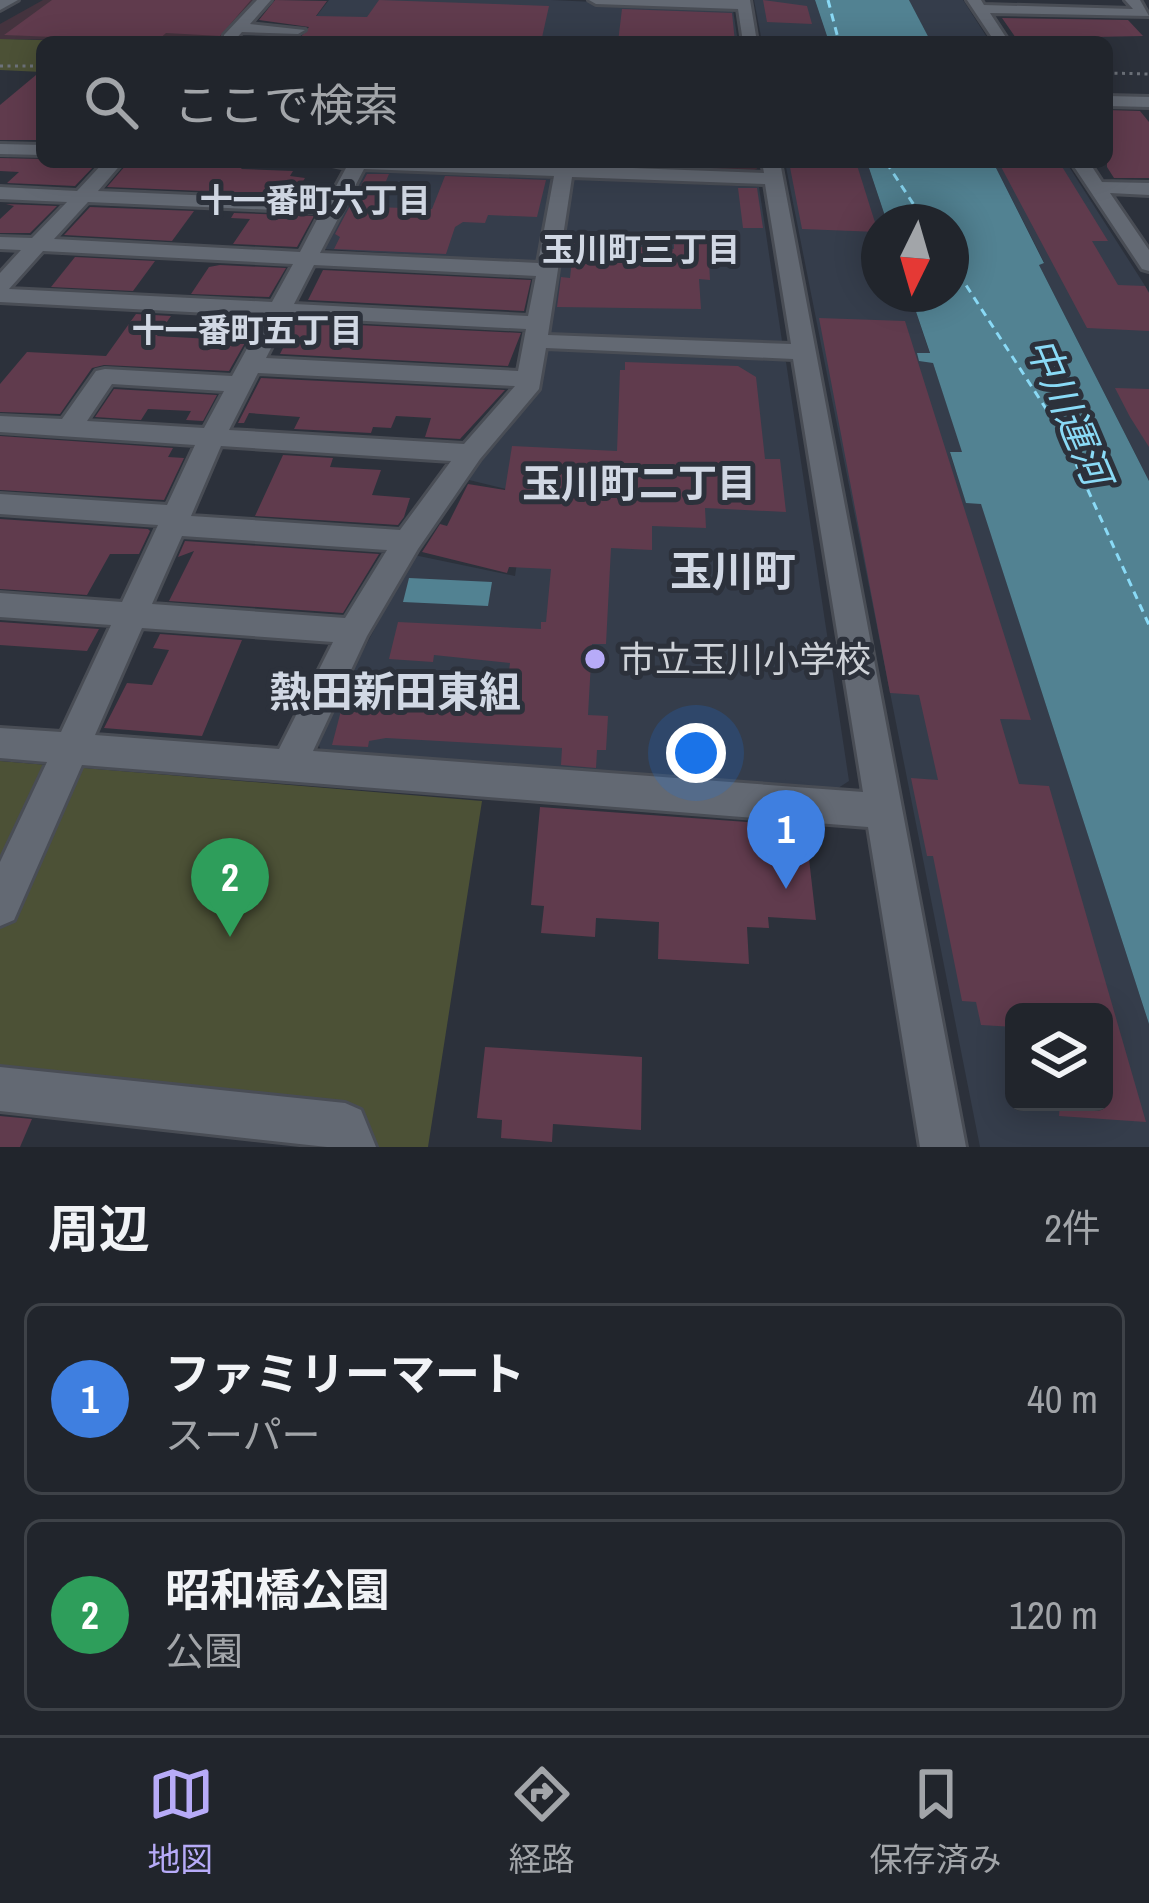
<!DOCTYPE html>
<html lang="ja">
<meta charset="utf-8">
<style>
body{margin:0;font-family:"Archivo Narrow","Noto Sans JP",sans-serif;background:#292d34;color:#f1f3f6}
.controls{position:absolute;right:36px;bottom:36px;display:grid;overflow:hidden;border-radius:18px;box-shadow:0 6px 30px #0003}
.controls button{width:108px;height:108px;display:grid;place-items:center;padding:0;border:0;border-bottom:3px solid #3e4248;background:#21252c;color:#f1f3f6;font:60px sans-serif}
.compass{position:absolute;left:861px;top:204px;width:108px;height:108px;border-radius:50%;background:#21252c;box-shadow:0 6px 30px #0003;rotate:185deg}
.you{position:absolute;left:696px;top:753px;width:42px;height:42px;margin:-30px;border:9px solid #fff;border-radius:50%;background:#1a73e8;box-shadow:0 0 0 18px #1a73e833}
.badge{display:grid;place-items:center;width:78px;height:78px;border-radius:50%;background:#b7abf8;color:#fff;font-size:39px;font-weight:700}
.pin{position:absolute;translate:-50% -99px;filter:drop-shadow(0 3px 6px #0008)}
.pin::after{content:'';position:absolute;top:63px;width:42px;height:36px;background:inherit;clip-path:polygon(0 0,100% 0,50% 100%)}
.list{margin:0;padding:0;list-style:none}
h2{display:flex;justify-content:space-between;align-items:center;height:156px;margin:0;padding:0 48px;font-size:51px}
h2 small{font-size:39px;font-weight:400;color:#a2a5a9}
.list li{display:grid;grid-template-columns:78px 1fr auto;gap:36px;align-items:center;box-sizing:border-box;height:192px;margin:0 24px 24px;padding:0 24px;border:3px solid #3e4248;border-radius:18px}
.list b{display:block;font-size:45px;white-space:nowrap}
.list p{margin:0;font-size:39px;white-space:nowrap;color:#a2a5a9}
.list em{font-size:39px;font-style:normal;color:#a2a5a9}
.icon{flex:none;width:66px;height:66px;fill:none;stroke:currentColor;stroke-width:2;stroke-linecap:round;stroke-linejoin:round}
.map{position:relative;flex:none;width:1149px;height:1147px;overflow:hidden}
.search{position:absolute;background:#21252c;box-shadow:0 6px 30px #0003;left:36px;right:36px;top:36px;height:132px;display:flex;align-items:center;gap:30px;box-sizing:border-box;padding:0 42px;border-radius:18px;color:#a2a5a9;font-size:45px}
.sheet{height:588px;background:#21252c}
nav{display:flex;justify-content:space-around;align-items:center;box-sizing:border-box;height:168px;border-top:3px solid #3e4248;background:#21252c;font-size:33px;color:#a2a5a9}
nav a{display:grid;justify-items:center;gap:6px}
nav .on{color:#b7abf8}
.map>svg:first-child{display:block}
</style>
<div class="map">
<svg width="1149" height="1147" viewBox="0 0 1149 1147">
<rect width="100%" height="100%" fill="#2c313b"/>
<!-- commercial -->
<g fill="#44333e">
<polygon points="43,0 256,0 217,42 0,39 0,24"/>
<polygon points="755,162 757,169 749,172 567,163"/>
</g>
<!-- built -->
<g fill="#353d4b" fill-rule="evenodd">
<polygon points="329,0 551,0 728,8 733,10 738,42 310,39 321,24 311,23"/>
<polygon points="754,0 815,0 829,42 762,42"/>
<polygon points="909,0 963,0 990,42 931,42"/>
<path d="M785,162H867L887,222H879V294H910L963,453H950L966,502L981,503L1149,1024V1147H980ZM1014,1012H1104V1102H1014Z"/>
<polygon points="993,162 1066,162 1149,292 1149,481 1038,263 1044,262"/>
<polygon points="372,169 557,179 542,258 530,262 325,249 365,171"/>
<polygon points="568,178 759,187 782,341 777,345 546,335"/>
<polygon points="543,349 778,358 786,362 849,781 832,792 321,750 316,739 414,555 515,576 527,494 465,479 537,392"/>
</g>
<!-- green -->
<g fill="#4c5136">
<polygon points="0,39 114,42 42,42 42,72 0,70"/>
<polygon points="0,761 482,801 428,1147 373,1147 0,1073"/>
</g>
<!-- water -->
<g fill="#528292">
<polygon points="815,0 909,0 931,42 829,42"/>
<polygon points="867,162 993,162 1044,263 1039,265 1149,481 1149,1024 981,504 966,503 950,452 962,452 933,363 919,361 917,353 930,353 910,294 951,294 951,222 887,222"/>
<polygon points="409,578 492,582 488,606 403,602"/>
</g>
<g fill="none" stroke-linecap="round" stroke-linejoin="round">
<!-- ferry -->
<g stroke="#8adaf6" stroke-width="3" stroke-dasharray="8 6" stroke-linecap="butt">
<polyline points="828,0 839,42"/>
<polyline points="886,162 925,222"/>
<polyline points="951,262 1063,435 1149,625"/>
</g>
</g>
<!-- building -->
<g fill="#603b4d">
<polygon points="52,0 251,0 220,36 166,33 157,41 4,35"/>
<polygon points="275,0 327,1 316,16 367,17 379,0 549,6 541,42 400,42 300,38 309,27 259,20"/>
<polygon points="763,0 807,6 812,24 767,22"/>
<polygon points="622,9 732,13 735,42 618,42"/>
<polygon points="1002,18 1128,20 1143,36 1090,37 1094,42 1018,41"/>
<polygon points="42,70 42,140 0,140 0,105"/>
<polygon points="1107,110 1140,111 1149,122 1149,178 1114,178 1107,167"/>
<polygon points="0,158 42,159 95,165 75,186 7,183 19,172 0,171"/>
<polygon points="789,162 856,162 878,232 802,229"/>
<polygon points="999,163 1061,165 1108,241 1092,241 1118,285 1145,286 1149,293 1149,331 1087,328"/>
<polygon points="126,165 244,165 241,169 293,171 290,176 305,178 295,195 107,187"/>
<polygon points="367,174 389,174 375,207 432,209 445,176 546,180 537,217 488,215 485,223 463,222 455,227 446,254 334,249 340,237 335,234"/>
<polygon points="738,188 757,188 763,228 743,228"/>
<polygon points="6,204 57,206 30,233 0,233 0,219 14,206"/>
<polygon points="90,207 194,211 172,241 64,235"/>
<polygon points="234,213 314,216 297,247 233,244 250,219 231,218"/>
<polygon points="574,243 674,249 674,243 708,244 710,280 699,279 701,309 557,307 561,277 570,278"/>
<polygon points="75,257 155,261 133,291 51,287"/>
<polygon points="220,265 286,268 269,297 191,294 209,267"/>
<polygon points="323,270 510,279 531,280 524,311 308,300"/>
<polygon points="136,314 171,316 157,336 246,341 229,371 104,365 92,368 60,414 0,412 0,384 27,352 106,356"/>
<polygon points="819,318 905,321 1031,720 1000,719 1019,784 1049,786 1146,1122 1059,1116 1060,1102 1104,1102 1104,1010 1031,1006 1033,1012 1014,1012 1014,1027 981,1025 976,1002 962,1001 933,856 927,856 911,778 938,780 919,695 890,693"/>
<polygon points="296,322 521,333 508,366 280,354"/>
<polygon points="625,362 738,366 756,377 765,459 780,459 786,512 705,508 706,528 652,526 652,550 611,548 606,644 592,644 588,715 608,716 606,750 597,750 596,768 561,765 562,748 386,738 369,741 368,747 332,745 343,703 504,711 510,663 434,655 433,662 389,659 398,622 541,629 541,622 546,622 551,569 509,567 507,573 422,552 440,524 447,526 468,484 505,490 512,446 617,451 620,370 625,370"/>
<polygon points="261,378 505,390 460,439 425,437 431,418 396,416 391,428 373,427 371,433 294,429 300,417 249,413 244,423 238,423"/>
<polygon points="1115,388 1149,389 1149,447 1130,417"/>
<polygon points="114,389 217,395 203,421 186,420 191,411 148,409 141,420 95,417"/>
<polygon points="0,436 173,448 168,457 184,458 164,500 0,490"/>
<polygon points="283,455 333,458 330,467 381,470 372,495 410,498 404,517 398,525 255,516"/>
<polygon points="0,519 148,529 150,531 139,554 110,554 87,595 0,589"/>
<polygon points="185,541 379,554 343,613 169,601 194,551 178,557"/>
<polygon points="0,622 99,629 87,651 0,645"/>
<polygon points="160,634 242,640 202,736 104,728 127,683 152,685 169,650 153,648"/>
<polygon points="540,807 761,823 763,847 808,850 816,920 768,917 769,928 747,927 749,964 658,959 659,922 596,918 595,937 541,933 544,906 531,905"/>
<polygon points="485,1047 642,1057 641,1130 553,1124 552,1142 501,1138 502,1120 477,1118"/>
<polygon points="0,1116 32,1119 20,1147 0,1147"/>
</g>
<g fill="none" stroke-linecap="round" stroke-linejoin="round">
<defs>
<g id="minor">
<polygon points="0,0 18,0 0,10"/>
<polygon points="257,0 271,0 250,24 305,30 298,34 242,32 234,41 224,41 224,35"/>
<polygon points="589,0 750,0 757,42 743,42 738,9 596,4"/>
<polygon points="967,0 981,0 984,5 1133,9 1125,0 1140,0 1149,16 990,13 1009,42 995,42"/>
<polygon points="1107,96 1149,97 1149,107 1107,106"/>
<polygon points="0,144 42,145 42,155 0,154"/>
<path d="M104,162H123L98,191L328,201L346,168L319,162H473L764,173L762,162H780L966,1147H920L868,827L82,765L14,920L0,926V862L47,762L0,758V728L61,732L111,625L0,617V593L122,602L158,525L0,514V494L167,505L195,445L0,432V416L62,419L96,371L105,369L232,376L265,316L0,302V273L21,250L0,249V237L32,238L67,202L0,199V187L77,191ZM364,169L554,176L538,263L320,253ZM572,177L765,184L791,344L548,335ZM88,202L321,212L300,252L54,239ZM43,251L293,264L272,302L9,289ZM314,265L536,276L528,316L294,304ZM287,317L526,329L518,371L266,358ZM546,348L793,359L863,792L313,751L367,636L418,549L480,459L539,389ZM258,373L515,386L464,444L229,430ZM112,384L224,391L204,428L87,421ZM221,446L451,461L400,530L191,516ZM182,536L387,550L345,618L152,604ZM142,628L333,642L279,749L95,735Z"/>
<polygon points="1071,162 1089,162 1102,182 1149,183 1149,195 1110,193 1149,250 1149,271 1142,269"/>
<polygon points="0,1067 345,1103 361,1110 376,1147 327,1147 0,1111"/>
</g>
</defs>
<!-- minor casing -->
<use href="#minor" stroke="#494d55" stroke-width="6"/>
<!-- path -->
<g stroke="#6d727a" stroke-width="3" stroke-dasharray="3 4.5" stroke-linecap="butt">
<polyline points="0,66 42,66"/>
<polyline points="1107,73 1149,74"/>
</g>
<!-- minor -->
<use href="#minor" fill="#636973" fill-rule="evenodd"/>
</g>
<!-- markers -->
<circle fill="#b7abf8" stroke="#2c313b" stroke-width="4.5" cx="595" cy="659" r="12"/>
<g text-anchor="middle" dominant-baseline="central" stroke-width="10" stroke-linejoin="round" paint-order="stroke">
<!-- far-neighbourhood labels -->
<g font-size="33" font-weight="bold" fill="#d1d8e4" stroke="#2c313b">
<text x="315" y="200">十一番町六丁目</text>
<text x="641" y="249">玉川町三丁目</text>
<text x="247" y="330">十一番町五丁目</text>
</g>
<!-- poi labels -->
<g font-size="36" fill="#ced2d8" stroke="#2c313b" text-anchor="start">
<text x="619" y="659">市立玉川小学校</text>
</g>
<!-- water labels -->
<g font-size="39" font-style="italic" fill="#8adaf6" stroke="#2c313b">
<text transform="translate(1069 411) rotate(67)">中川運河</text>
</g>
<!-- neighbourhood labels -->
<g font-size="39" font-weight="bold" fill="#d1d8e4" stroke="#2c313b">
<text x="639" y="483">玉川町二丁目</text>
</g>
<!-- quarter labels -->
<g font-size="42" font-weight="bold" fill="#d1d8e4" stroke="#2c313b">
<text x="733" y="571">玉川町</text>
<text x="395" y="692">熱田新田東組</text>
</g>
</g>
</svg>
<div class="controls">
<button><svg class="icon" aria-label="layers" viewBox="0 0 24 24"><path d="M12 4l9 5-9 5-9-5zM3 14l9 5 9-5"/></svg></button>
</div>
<svg class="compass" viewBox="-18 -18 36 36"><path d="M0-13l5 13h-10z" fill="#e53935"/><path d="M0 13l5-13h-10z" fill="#a2a5a9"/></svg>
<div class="you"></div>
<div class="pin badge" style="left:786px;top:889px;background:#3f7fe0">1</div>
<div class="pin badge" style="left:230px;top:937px;background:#2e9e5b">2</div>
<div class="search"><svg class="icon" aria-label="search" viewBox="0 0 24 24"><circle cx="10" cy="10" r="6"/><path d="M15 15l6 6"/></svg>ここで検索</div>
</div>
<section class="sheet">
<h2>周辺<small>2件</small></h2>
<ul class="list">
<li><span class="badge" style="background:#3f7fe0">1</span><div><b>ファミリーマート</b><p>スーパー</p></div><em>40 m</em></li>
<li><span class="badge" style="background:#2e9e5b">2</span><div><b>昭和橋公園</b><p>公園</p></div><em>120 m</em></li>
</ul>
</section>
<nav>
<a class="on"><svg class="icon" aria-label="map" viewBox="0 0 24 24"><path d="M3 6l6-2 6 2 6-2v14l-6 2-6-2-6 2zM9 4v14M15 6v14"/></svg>地図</a>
<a><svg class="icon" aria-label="directions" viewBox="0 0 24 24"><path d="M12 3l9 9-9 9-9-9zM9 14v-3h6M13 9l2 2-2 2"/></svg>経路</a>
<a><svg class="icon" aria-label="saved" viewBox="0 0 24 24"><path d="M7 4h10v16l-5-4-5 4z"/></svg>保存済み</a>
</nav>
